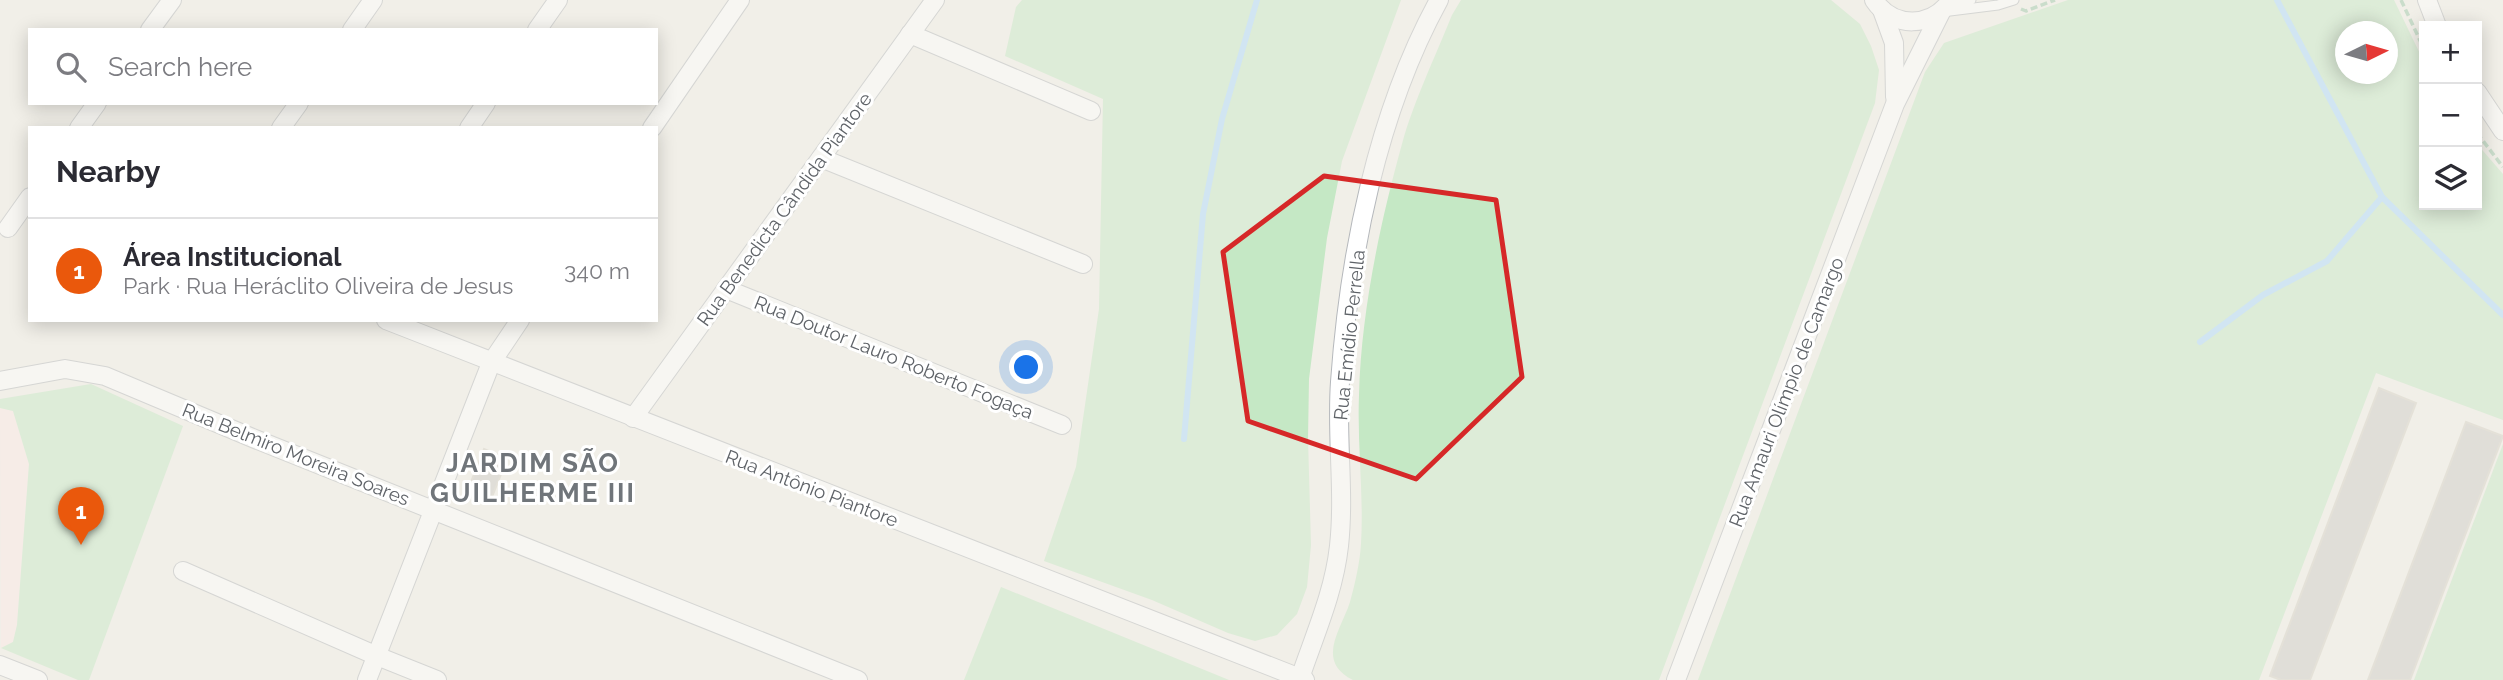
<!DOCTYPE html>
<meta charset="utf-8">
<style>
body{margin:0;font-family:Raleway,sans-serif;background:#f2f2f3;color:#2b2b33}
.controls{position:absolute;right:21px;top:21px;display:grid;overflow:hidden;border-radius:0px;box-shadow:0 4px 18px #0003}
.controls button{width:63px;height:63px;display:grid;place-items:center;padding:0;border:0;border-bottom:2px solid #e1e1e2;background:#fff;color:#2b2b33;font:35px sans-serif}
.compass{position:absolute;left:2335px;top:21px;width:63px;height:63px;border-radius:50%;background:#fff;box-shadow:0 4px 18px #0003;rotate:85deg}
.you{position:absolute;left:1027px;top:368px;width:24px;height:24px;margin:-18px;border:5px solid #fff;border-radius:50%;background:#1a73e8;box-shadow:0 0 0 10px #1a73e833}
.badge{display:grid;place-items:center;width:46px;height:46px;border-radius:50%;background:#ea580c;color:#fff;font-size:23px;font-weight:700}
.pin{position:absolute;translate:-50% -58px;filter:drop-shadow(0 2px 4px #0008)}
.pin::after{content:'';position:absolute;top:37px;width:24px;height:21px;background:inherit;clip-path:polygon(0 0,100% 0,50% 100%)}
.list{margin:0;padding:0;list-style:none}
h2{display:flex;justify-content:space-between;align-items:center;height:91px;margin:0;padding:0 28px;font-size:30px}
h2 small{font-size:23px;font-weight:400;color:#7c7c81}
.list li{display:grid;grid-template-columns:46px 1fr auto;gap:21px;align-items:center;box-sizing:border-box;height:105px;padding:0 28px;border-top:2px solid #e1e1e2}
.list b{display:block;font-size:26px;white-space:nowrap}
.list p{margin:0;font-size:23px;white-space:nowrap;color:#7c7c81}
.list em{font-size:23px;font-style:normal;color:#7c7c81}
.icon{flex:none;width:38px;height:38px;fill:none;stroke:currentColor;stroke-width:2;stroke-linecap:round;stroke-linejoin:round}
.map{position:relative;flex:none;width:2503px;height:680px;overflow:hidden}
.search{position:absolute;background:#fff;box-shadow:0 4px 18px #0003;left:28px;top:28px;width:630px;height:77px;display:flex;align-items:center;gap:18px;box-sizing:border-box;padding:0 24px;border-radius:0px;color:#7c7c81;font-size:26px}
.panel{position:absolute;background:#fff;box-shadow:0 4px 18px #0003;left:28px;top:126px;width:630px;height:196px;border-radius:0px}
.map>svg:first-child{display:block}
</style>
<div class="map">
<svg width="2503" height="680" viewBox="0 0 2503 680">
<rect width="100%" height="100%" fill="#f1efe8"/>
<!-- medical -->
<polygon fill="#fce8e6" points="0,408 13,411 29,464 17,625 13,642 1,648"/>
<!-- green -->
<g fill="#c5e8c5" fill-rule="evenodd">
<polygon points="1022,0 1401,0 1342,161 1327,238 1309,379 1308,439 1311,545 1307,587 1297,614 1277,635 1255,641 1228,633 1152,600 1044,561 1076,467 1099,309 1103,99 1005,56 1016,7"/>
<path d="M1461,0H1831L1860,24L1871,46L1879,70L1875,103L1659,680H1353C1315,661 1341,630 1350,602C1355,584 1360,562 1361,544C1364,495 1357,445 1359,395C1361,313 1380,223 1402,144C1413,103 1436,55 1452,15Z"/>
<path d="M2068,0H2394L2424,62V205H2477V144L2503,174V420L2376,373L2259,680H1698L1925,72L1944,43ZM2346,32H2388V74H2346Z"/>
<polygon points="91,384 183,426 89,680 78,680 1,648 13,642 17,625 29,464 13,411 0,408 0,399"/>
<polygon points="2503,444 2503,680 2414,680"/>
<polygon points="1001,587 1229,680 964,680"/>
</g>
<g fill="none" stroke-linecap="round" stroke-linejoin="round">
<!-- stream -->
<g stroke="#aadaff" stroke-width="6">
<polyline points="2277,0 2382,197 2503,315"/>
<polyline points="2200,342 2263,295 2327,261 2382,197"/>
<polyline points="1184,439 1203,214 1222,119 1257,0"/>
</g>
</g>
<!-- building -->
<g fill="#cccac5" stroke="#d6d1c6" stroke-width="2">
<polygon points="2379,388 2416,403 2310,680 2281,680 2270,676"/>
<polygon points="2466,422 2503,436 2444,590 2410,680 2368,680"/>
<polygon points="484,449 507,459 490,502 473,495 477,485 471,482"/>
</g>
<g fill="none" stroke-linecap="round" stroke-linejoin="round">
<defs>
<g id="service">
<polyline points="1952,8 1971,0"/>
<polyline points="1942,12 1998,5 2014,0"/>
</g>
<g id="minor">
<path d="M1874,0C1893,29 1932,28 1951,0"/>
<polyline points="2427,0 2437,26"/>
<polyline points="1882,10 1894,43 1895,97"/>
<polyline points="150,30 172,0"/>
<polyline points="352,30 373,0"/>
<polyline points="537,30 558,0"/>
<polyline points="910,34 1091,111"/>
<polyline points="2477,92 2503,131"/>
<polyline points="79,128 97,103"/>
<polyline points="281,128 299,103"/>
<polyline points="469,128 486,103"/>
<polyline points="652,128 740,0"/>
<polyline points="821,158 1083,264"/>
<polyline points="8,228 30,197"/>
<polyline points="726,289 1062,425"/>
<polyline points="386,320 1305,680"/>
<polyline points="0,381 65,369 105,376 255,439 858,680"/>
<polyline points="633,418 935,0"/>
<polyline points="183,571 377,656 437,680"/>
<polyline points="0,665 38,680"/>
<path d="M1300,678C1315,634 1334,592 1339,546C1345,491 1336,437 1340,382C1349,255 1377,113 1439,0"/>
<polyline points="367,680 491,363 520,320"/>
<polyline points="1676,680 1895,104 1941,12"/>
</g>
</defs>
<!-- service casing -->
<use href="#service" stroke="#b5b8bc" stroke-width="11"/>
<!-- minor casing -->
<use href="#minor" stroke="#b5b8bc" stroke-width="20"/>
<!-- path -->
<g stroke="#9cc7a9" stroke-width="3.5" stroke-dasharray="7 3.5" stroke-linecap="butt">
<polyline points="2401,0 2424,49"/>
<polyline points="2021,9 2026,11 2055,0"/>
<polyline points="2477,133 2503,167"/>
</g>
<!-- service -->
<use href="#service" stroke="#fff" stroke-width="9"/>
<!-- minor -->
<use href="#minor" stroke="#fff" stroke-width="18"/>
</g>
<!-- marked area -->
<path d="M0 0H2503V680H0ZM1324,176L1496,200L1522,377L1416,479L1248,421L1223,252Z" fill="#f1efe8" fill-opacity=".55" fill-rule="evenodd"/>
<path fill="none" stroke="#d62828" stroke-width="5" stroke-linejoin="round" d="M1324,176L1496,200L1522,377L1416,479L1248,421L1223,252Z"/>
<g text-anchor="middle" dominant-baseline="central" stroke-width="6" stroke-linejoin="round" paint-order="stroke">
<!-- street labels -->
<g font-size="19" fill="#5f6368" stroke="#fff">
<text transform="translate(784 209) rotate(-54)">Rua Benedicta Cândida Piantore</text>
<text transform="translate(1349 335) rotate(-84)">Rua Emídio Perrella</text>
<text transform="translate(894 357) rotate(22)">Rua Doutor Lauro Roberto Fogaça</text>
<text transform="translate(1786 392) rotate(-69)">Rua Amauri Olímpio de Camargo</text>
<text transform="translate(296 454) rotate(22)">Rua Belmiro Moreira Soares</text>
<text transform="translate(812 488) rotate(21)">Rua Antônio Piantore</text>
</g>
<!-- district labels -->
<g font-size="26" font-weight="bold" letter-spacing="2" fill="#70757a" stroke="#fff">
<text x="533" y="463">JARDIM SÃO<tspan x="533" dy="30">GUILHERME III</tspan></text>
</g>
</g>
</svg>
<div class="controls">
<button>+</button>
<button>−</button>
<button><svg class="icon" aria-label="layers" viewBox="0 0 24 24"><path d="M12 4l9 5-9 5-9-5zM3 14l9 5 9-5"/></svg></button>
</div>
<svg class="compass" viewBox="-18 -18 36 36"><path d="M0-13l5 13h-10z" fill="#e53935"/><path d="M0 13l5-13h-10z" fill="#7c7c81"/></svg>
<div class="you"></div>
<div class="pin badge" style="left:81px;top:545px">1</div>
<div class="search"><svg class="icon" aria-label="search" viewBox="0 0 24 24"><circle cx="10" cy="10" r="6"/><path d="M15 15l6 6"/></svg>Search here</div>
<section class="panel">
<h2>Nearby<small></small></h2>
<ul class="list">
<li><span class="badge">1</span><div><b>Área Institucional</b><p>Park · Rua Heráclito Oliveira de Jesus</p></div><em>340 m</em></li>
</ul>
</section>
</div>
